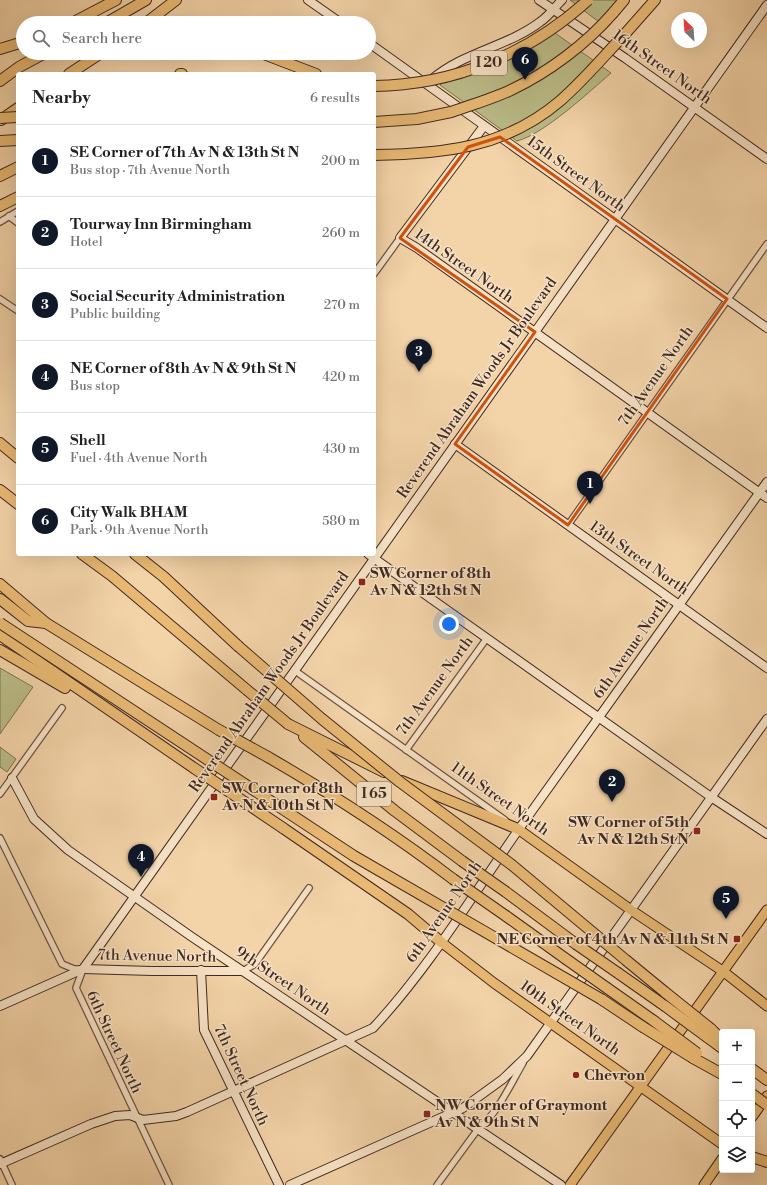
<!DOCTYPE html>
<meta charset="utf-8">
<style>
body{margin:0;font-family:"Libre Bodoni",serif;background:#f2f2f2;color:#202124}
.controls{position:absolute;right:12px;bottom:12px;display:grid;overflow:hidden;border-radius:4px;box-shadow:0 4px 16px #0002}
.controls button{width:36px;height:36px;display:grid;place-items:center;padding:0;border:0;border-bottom:1px solid #e0e0e0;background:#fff;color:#202124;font:20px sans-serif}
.compass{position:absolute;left:671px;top:12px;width:36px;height:36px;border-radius:50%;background:#fff;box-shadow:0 4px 16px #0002;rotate:335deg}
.you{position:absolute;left:449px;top:624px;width:14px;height:14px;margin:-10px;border:3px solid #fff;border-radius:50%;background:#1a73e8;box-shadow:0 0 0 6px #1a73e833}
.badge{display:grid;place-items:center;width:26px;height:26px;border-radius:50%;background:#111827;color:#fff;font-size:13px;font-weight:700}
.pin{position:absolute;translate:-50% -33px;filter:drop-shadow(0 1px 2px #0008)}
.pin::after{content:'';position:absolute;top:21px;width:14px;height:12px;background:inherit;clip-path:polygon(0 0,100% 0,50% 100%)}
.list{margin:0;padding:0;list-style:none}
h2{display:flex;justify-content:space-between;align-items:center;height:52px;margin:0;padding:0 16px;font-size:17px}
h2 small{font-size:13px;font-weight:400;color:#757577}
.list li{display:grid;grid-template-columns:26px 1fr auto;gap:12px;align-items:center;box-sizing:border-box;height:72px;padding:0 16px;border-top:1px solid #e0e0e0}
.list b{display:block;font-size:15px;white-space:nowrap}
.list p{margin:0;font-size:13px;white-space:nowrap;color:#757577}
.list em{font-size:13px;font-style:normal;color:#757577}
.icon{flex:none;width:22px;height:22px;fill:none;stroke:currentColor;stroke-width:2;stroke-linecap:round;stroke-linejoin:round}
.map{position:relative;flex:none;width:767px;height:1185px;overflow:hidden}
.search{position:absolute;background:#fff;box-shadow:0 4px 16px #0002;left:16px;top:16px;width:360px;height:44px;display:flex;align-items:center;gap:10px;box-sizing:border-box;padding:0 14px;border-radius:22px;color:#757577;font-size:15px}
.panel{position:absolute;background:#fff;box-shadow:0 4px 16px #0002;left:16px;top:72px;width:360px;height:484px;border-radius:4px}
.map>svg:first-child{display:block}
</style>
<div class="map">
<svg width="767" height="1185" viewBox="0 0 767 1185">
<rect width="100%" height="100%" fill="#f3d3a8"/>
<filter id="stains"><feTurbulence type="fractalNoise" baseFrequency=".005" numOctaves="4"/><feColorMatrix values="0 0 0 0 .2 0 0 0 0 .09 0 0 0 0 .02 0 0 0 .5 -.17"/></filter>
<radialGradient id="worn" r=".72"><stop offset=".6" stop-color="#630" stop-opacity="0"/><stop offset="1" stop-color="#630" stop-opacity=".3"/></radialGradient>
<!-- green -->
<g fill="#bbbc88" stroke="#7d7254">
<polygon points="570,0 629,0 607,28"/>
<path d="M548,28L611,73C589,92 544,134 517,141L440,85L452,74L502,53Z"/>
<polygon points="0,668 33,687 0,734"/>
<polygon points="0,747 16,759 7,772 0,767"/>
</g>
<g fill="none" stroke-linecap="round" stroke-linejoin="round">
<defs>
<g id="street">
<polyline points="9,216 18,223"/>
<polyline points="0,222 18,211"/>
<polyline points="374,274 400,238"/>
<polyline points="0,299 18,311"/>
<polyline points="568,525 767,244"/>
<polyline points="294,670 505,820"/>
<polyline points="406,750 487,638"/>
<polyline points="0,794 62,708"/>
<polyline points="0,838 62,964 74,969 83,969 76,988 169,1185"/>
<polyline points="243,971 255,964 309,888"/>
<polyline points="0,1159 12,1185"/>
<path d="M437,1185L478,1129C498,1113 510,1085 523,1063"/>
</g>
<g id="secondary">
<polyline points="308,0 341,23"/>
<polyline points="539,0 625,58 767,159"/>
<polyline points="369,43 767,328"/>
<path d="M431,80C463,52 507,47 540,22C549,16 555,7 562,0"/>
<polyline points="484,126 400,238 417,248 767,498"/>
<polyline points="455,444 767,668"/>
<polyline points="368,554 711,797 767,834"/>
<polyline points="12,778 34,819 68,850 192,937 561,1185"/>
<polyline points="83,969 152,971 243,971"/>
<polyline points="201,970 204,1030 279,1185"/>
<polyline points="0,1006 83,969 767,5"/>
<path d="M0,1164L91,1124L115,1116L130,1115L143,1120L176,1116L187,1112L373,1028C429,968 472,896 519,829C601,713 685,598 767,482"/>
<polyline points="290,1185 463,1108 503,1079 527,1056 767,719"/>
</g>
<g id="primary">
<polyline points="518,829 631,910 724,972 767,1006"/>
<polyline points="441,942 494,983 722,1144"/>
<polyline points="752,1117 767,1096"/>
<polyline points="570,1185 767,910"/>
<polyline points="704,1185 722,1159"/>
</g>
<g id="highway">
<polyline points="613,13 624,0"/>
<polyline points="72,23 116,0"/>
<polyline points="106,23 146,0"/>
<polyline points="146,23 176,0"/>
<polyline points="624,35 655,0"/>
<polyline points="0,49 23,42"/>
<polyline points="261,53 316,74"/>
<polyline points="69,74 101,53"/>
<polyline points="180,74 182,74"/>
<polyline points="0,81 19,67 45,53"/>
<polyline points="1,120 18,108"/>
<polyline points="374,122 417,119 451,112"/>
<polyline points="0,141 18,140"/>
<polyline points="0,176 18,167"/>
<polyline points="0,206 18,197"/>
<polyline points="0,443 18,458"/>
<polyline points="0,490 18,504"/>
<polyline points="82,554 112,576 247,690"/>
<polyline points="135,554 164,577 238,646"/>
<polyline points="0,584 46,623 219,730"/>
<polyline points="0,599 28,621 46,623"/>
<polyline points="0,635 194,768"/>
<polyline points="0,650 65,688"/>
<polyline points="288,724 384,772"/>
<polyline points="304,737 395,811 462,861"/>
<path d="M268,757C332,794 394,834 453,879"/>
<polyline points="402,781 518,829"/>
<polyline points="283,828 408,914 441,942"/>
<polyline points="506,892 576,944"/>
<polyline points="506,916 566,959"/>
<polyline points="627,961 666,993"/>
<polyline points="618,973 665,1006"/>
<polyline points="607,988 654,1021"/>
<polyline points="601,999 643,1027"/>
<polyline points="711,1029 722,1040"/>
<polyline points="707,1037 722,1048"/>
<polyline points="693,1058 722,1074"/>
<polyline points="752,1069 767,1080"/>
<polyline points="752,1157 767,1162"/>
</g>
</defs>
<!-- street casing -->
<use href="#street" stroke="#6c5443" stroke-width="8"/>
<!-- secondary casing -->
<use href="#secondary" stroke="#3f2921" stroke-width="10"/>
<!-- primary casing -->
<use href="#primary" stroke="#3f2921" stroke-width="11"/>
<!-- highway casing -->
<use href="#highway" stroke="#3f2921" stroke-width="12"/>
<!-- street -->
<use href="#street" stroke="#f7e2c6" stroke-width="5.5"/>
<!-- secondary -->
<use href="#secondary" stroke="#f7e2c6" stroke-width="8"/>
<!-- primary -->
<use href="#primary" stroke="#eaba74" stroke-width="9"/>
<!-- highway -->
<use href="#highway" stroke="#eaba74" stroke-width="10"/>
<defs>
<g id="highway-bridge">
<path d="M374,86C454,85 529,54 588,0"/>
<path d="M451,112C471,105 492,99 511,90C549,72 586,44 613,13"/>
<polyline points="0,118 18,117"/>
<path d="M374,155C443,154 505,148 560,101C583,81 603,57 624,35"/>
<polyline points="0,623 354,856 601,999"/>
<polyline points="238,646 322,719 400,782 512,865 627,961"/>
<polyline points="247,690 288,724"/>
<polyline points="219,730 268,757"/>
<polyline points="194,768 283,828"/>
<polyline points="462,861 506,892"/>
<polyline points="453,879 506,916"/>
<polyline points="576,944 618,973"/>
<polyline points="566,959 607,988"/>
<polyline points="666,993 711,1029"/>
<polyline points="665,1006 707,1037"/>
<polyline points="654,1021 697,1053"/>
<polyline points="643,1027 693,1058"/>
<polyline points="752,1094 767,1105"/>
</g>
</defs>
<!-- highway-bridge casing -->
<use href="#highway-bridge" stroke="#3f2921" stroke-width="12" stroke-linecap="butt"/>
<!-- highway-bridge -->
<use href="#highway-bridge" stroke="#eaba74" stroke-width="10"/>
</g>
<!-- marked area -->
<path fill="none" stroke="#cf520f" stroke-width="3" stroke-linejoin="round" d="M500,137L727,299L568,525L455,444L535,332L400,238L468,147Z"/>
<!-- markers -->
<g fill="#8f2418" stroke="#f7e2c6" stroke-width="1.5">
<rect x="358" y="578" width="8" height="8" rx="2"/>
<rect x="210" y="793" width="8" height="8" rx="2"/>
<rect x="693" y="827" width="8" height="8" rx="2"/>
<rect x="733" y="935" width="8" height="8" rx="2"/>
<circle cx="576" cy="1075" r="4"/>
<rect x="423" y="1110" width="8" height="8" rx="2"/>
</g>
<g text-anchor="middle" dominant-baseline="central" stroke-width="3" stroke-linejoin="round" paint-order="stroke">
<!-- shield labels -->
<g fill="#f7e2c6" stroke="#766052" stroke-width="1">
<rect x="471" y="51" width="36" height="24" rx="3"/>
<rect x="357" y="782" width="34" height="24" rx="3"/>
</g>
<g font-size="14" font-weight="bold" fill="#3f2921">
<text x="489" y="63">I 20</text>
<text x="374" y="794">I 65</text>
</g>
<!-- street labels -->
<g font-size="15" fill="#3f2921" stroke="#f7e2c6">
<text transform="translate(662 67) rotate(35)">16th Street North</text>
<text transform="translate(576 174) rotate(36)">15th Street North</text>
<text transform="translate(464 266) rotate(35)">14th Street North</text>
<text transform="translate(656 376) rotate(-55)">7th Avenue North</text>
<text transform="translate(477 388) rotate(-55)">Reverend Abraham Woods Jr Boulevard</text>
<text transform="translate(639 558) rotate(35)">13th Street North</text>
<text transform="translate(631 648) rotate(-55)">6th Avenue North</text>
<text transform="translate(269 682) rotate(-55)">Reverend Abraham Woods Jr Boulevard</text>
<text transform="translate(435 686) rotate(-54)">7th Avenue North</text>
<text transform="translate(500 799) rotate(35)">11th Street North</text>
<text transform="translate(444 912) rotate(-55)">6th Avenue North</text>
<text transform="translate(157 956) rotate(1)">7th Avenue North</text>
<text transform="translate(283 981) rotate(34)">9th Street North</text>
<text transform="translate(570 1018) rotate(35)">10th Street North</text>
<text transform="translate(114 1042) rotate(65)">6th Street North</text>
<text transform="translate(241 1075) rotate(65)">7th Street North</text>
</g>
<!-- poi labels -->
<g font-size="15" font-weight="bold" fill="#3f2921" stroke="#f7e2c6" text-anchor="start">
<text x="370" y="573">SW Corner of 8th<tspan x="370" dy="17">Av N &amp; 12th St N</tspan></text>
<text x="222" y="788">SW Corner of 8th<tspan x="222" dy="17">Av N &amp; 10th St N</tspan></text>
<text x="689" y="822" text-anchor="end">SW Corner of 5th<tspan x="689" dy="17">Av N &amp; 12th St N</tspan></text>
<text x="729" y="939" text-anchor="end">NE Corner of 4th Av N &amp; 11th St N</text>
<text x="584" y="1075">Chevron</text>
<text x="435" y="1105">NW Corner of Graymont<tspan x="435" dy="17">Av N &amp; 9th St N</tspan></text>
</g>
</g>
<rect width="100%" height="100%" filter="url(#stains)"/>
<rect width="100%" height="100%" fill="url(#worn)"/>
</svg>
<div class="controls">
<button>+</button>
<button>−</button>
<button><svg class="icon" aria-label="locate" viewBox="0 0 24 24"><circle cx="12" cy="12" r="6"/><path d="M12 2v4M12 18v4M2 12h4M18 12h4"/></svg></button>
<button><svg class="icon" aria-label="layers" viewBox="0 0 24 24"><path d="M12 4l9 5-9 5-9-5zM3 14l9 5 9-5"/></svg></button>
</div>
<svg class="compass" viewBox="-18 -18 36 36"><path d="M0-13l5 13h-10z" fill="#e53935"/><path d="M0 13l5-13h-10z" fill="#757577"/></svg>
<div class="you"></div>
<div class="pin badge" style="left:590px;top:504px">1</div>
<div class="pin badge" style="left:612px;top:802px">2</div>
<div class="pin badge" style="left:419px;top:372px">3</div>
<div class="pin badge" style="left:141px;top:877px">4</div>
<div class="pin badge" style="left:726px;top:919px">5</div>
<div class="pin badge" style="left:525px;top:80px">6</div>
<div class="search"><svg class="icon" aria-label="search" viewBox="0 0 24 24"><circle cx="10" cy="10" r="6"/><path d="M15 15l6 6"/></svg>Search here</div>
<section class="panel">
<h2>Nearby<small>6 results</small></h2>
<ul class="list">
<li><span class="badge">1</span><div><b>SE Corner of 7th Av N &amp; 13th St N</b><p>Bus stop · 7th Avenue North</p></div><em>200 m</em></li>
<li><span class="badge">2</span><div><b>Tourway Inn Birmingham</b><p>Hotel</p></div><em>260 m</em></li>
<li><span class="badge">3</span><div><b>Social Security Administration</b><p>Public building</p></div><em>270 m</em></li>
<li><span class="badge">4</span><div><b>NE Corner of 8th Av N &amp; 9th St N</b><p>Bus stop</p></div><em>420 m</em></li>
<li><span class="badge">5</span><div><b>Shell</b><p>Fuel · 4th Avenue North</p></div><em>430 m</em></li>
<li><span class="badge">6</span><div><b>City Walk BHAM</b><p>Park · 9th Avenue North</p></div><em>580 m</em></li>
</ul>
</section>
</div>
